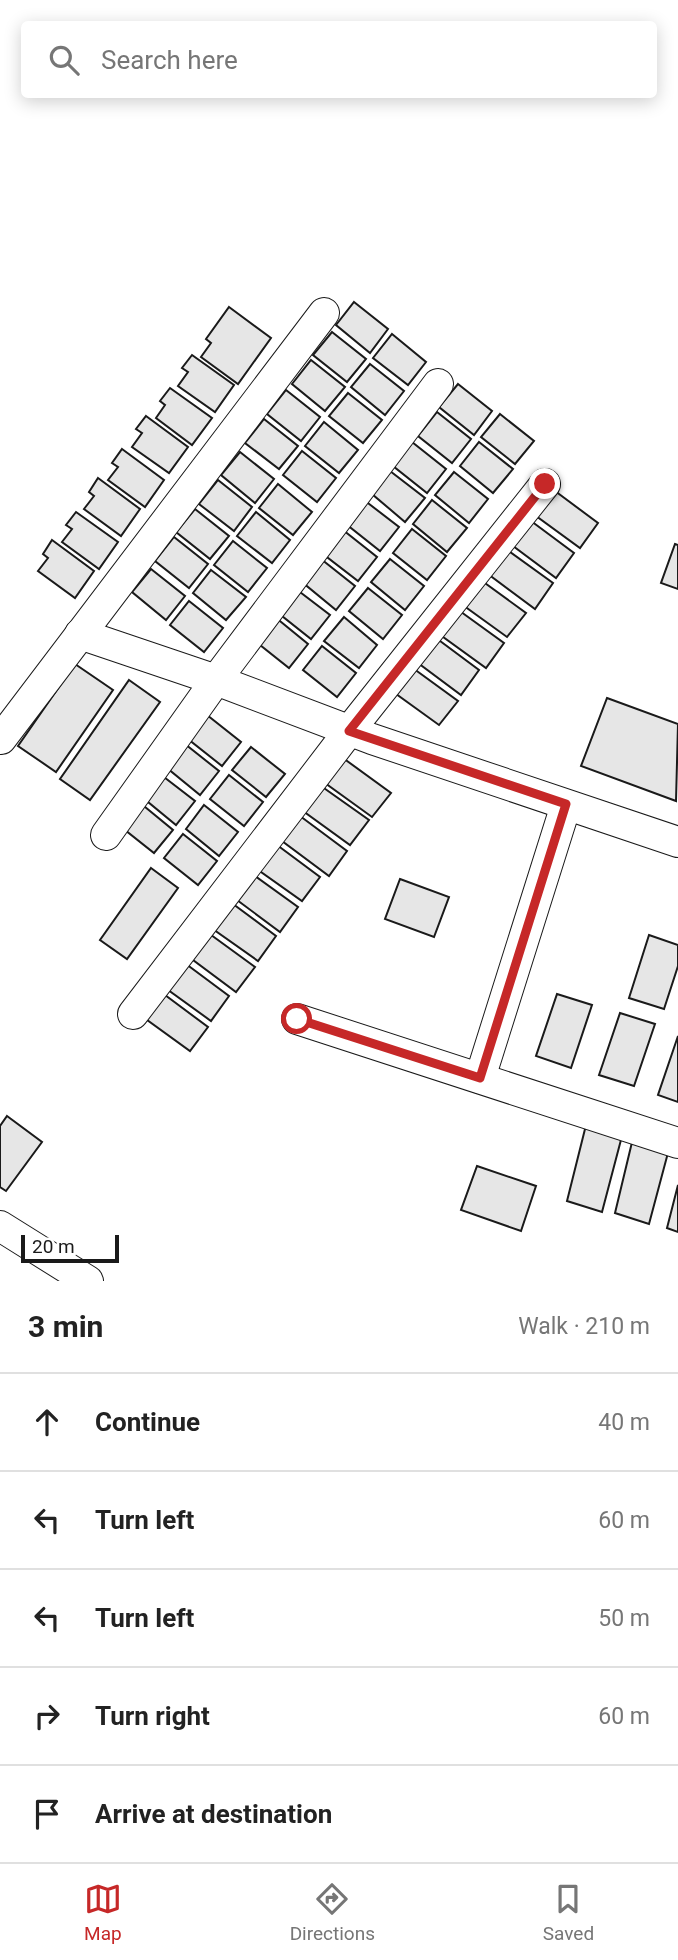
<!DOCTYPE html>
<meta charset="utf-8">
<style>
body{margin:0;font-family:Roboto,sans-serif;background:#f2f2f2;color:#222}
.scale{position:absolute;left:21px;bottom:18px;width:98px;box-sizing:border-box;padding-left:7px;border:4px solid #1a1a1a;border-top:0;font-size:19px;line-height:24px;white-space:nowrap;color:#1a1a1a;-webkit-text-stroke:5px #fff;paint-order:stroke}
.stop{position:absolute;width:21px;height:21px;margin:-16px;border:5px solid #c62828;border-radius:50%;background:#fff}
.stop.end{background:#c62828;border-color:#fff;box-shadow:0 2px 7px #0008}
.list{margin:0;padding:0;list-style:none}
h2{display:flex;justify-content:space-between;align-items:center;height:91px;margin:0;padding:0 28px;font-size:30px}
h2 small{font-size:23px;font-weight:400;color:#767676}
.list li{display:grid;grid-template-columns:46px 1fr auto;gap:21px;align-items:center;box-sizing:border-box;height:98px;padding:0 28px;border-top:2px solid #e0e0e0}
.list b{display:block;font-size:26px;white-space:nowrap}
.list em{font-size:23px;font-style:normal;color:#767676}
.icon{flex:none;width:38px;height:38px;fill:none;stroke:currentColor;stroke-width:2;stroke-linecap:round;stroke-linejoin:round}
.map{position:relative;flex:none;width:678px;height:1281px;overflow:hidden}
.search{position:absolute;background:#fff;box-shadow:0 4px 18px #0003;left:21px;right:21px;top:21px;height:77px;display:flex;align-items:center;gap:18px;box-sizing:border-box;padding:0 24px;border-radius:7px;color:#767676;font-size:26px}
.sheet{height:581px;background:#fff}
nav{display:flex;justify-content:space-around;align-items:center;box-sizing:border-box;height:98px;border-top:2px solid #e0e0e0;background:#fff;font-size:19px;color:#767676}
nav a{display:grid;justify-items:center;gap:4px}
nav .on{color:#c62828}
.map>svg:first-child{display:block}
</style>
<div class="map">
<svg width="678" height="1281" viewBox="0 0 678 1281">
<rect width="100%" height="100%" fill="#fff"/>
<!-- building -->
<g fill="#e6e6e6" stroke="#1a1a1a" stroke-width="2">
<polygon points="354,302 388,329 370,353 336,325"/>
<polygon points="229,307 271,338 238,384 201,357 211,343 206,339"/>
<polygon points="332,332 366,359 347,382 313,355"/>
<polygon points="392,334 426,362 408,385 373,358"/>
<polygon points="192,355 234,385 215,412 178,386 188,372 182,368"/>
<polygon points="311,360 345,387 325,411 292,384"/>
<polygon points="370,364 404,391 385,415 351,387"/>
<polygon points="458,384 492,411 474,435 439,407"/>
<polygon points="170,388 212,418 192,445 156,418 165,405 160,401"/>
<polygon points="286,390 320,417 301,441 267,414"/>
<polygon points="348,393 382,420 363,443 329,416"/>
<polygon points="437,412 471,439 452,463 418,436"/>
<polygon points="500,414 534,441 515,464 481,437"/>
<polygon points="146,416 188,447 169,473 132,447 142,433 136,429"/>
<polygon points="264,419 298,446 279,469 245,443"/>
<polygon points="324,422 358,450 339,473 305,446"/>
<polygon points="412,442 446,469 427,493 393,466"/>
<polygon points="479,442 513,469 493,493 460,466"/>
<polygon points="122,449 164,480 145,507 108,480 118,467 112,463"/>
<polygon points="302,451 336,478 317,502 283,475"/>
<polygon points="240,452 274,479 255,503 221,475"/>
<polygon points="390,471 425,498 405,522 372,494"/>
<polygon points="454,472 488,499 469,523 435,495"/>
<polygon points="98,478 140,509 121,536 84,509 94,496 89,492"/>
<polygon points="218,480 252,507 234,531 199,504"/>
<polygon points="278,484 312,512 293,535 259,508"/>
<polygon points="551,488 598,523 580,548 532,513"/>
<polygon points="364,500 399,527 380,551 346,524"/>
<polygon points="432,500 467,528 447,552 413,524"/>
<polygon points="195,509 229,536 210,559 176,532"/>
<polygon points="76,512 118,542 99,569 62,542 72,529 66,525"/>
<polygon points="256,512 290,540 272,563 237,536"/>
<polygon points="527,518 574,553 556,578 509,543"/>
<polygon points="412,529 446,556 427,580 393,553"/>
<polygon points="343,530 377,557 358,581 323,554"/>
<polygon points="174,537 208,564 189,588 155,561"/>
<polygon points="52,540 94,571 75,598 38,571 48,558 43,554"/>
<polygon points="233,541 267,568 248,592 214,565"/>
<polygon points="675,544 678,545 678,589 661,583"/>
<polygon points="506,549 553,583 535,609 488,574"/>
<polygon points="321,559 355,586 336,610 302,582"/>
<polygon points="390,559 424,586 405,610 371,582"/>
<polygon points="151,569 185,596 166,620 132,592"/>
<polygon points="211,570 246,597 226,620 193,593"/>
<polygon points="478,578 526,613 507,637 460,603"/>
<polygon points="368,588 402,615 383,639 349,611"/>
<polygon points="296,589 330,615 311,639 277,612"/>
<polygon points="189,601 223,628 204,652 170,625"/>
<polygon points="457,609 504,643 486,668 439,634"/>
<polygon points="275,617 308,644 289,668 255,641"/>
<polygon points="344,617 377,645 359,668 324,641"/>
<polygon points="432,635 479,670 461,695 414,660"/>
<polygon points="322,646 356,673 337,697 303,670"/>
<polygon points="75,664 113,690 56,772 18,746"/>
<polygon points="410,666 458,701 439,725 392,691"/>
<polygon points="129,680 160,702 90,800 60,779"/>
<polygon points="607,698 678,724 676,801 581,766"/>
<polygon points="207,715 241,742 222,766 188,739"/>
<polygon points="185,744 219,771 200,795 167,768"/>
<polygon points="251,747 285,774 266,797 232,770"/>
<polygon points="343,758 391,793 372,817 325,783"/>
<polygon points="160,774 195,801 176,825 142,797"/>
<polygon points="229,775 263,802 244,826 210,799"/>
<polygon points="321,786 369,820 350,845 303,811"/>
<polygon points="139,802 173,830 154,853 120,826"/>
<polygon points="204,805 238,832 219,856 186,829"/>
<polygon points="300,816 347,851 329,876 282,841"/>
<polygon points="183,834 217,861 198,885 164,858"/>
<polygon points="273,842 320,877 302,901 254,867"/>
<polygon points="151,868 178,888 127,959 100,940"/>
<polygon points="251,873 298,907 280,932 233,897"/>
<polygon points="400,879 449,897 434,937 385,919"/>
<polygon points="229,901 276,936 258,961 210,927"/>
<polygon points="207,932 255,967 236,992 189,957"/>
<polygon points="649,935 678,945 678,966 664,1009 629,998"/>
<polygon points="182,961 229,996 211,1021 164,987"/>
<polygon points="161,992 208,1027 190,1051 143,1017"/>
<polygon points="557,994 592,1005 571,1068 536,1056"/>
<polygon points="620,1013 655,1024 634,1086 599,1075"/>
<polygon points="678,1036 678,1102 658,1095"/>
<polygon points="7,1116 42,1142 6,1191 0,1187 0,1126"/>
<polygon points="586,1125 622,1136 602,1212 567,1201"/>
<polygon points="633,1138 669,1149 649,1224 615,1213"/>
<polygon points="477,1166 536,1186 521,1231 461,1210"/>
<polygon points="678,1185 678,1232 667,1228"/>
</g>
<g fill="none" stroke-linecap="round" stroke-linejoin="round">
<defs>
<g id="street">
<polyline points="80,634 216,680 372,739 678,842"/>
<polyline points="1,739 324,313"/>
<polyline points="106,835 216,680 438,384"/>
<polyline points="133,1014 349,731 545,484"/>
<polyline points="297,1019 678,1143"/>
<polyline points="480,1078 566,805"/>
<polyline points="0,1226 88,1281"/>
</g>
</defs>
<!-- street casing -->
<use href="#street" stroke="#1a1a1a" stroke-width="32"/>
<!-- street -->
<use href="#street" stroke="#fff" stroke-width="30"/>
</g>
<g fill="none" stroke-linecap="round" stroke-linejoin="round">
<!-- route -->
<polyline stroke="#c62828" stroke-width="9" points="297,1019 480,1078 566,804 349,731 545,484"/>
</g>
</svg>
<div class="scale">20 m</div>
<div class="stop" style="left:297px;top:1019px"></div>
<div class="stop end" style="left:545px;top:484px"></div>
<div class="search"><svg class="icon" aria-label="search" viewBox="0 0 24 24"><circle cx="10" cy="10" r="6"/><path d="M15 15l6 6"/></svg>Search here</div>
</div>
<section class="sheet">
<h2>3 min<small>Walk · 210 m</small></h2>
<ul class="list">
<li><svg class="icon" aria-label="ahead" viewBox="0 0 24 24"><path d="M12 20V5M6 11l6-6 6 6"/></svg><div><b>Continue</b></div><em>40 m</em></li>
<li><svg class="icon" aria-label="left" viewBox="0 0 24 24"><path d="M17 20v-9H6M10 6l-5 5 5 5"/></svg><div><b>Turn left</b></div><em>60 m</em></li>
<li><svg class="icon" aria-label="left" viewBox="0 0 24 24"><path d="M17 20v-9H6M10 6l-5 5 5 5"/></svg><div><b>Turn left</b></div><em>50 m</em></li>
<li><svg class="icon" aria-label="right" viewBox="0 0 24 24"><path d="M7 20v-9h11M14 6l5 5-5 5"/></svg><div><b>Turn right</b></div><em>60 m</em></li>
<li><svg class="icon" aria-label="arrive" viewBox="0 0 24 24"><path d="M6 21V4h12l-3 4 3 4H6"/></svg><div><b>Arrive at destination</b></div></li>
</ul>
</section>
<nav>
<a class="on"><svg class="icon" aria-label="map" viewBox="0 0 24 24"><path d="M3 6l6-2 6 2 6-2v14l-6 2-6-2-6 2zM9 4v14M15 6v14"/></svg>Map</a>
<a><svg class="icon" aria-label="directions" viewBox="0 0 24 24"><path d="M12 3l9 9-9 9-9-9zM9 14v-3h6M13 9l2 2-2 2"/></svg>Directions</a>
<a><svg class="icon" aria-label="saved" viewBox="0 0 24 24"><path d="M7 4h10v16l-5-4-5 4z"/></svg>Saved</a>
</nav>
